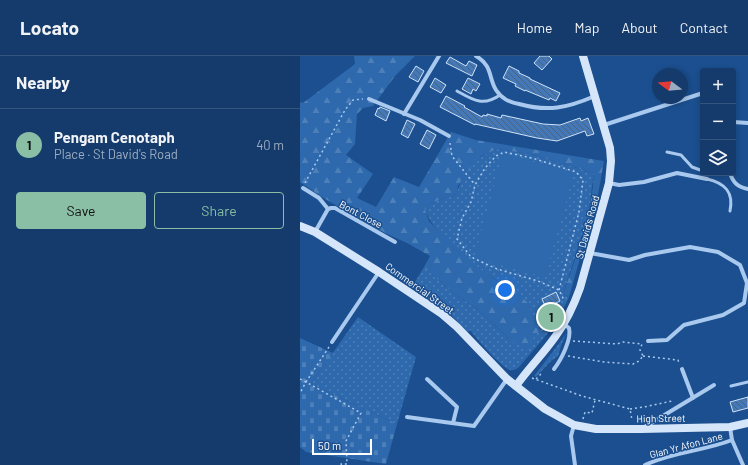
<!DOCTYPE html>
<meta charset="utf-8">
<style>
body{margin:0;font-family:Barlow,sans-serif;background:#1d4271;color:#f1f3f6}
.controls{position:absolute;right:12px;top:12px;display:grid;overflow:hidden;border-radius:4px;box-shadow:0 2px 6px #0003}
.controls button{width:36px;height:36px;display:grid;place-items:center;padding:0;border:0;border-bottom:1px solid #33557e;background:#143b6b;color:#f1f3f6;font:20px sans-serif}
.compass{position:absolute;left:352px;top:12px;width:36px;height:36px;border-radius:50%;background:#143b6b;box-shadow:0 2px 6px #0003;rotate:286deg}
.scale{position:absolute;left:12px;bottom:10px;width:60px;box-sizing:border-box;padding-left:4px;border:2px solid #fff;border-top:0;font-size:11px;line-height:14px;white-space:nowrap;color:#fff;-webkit-text-stroke:3px #1b4f8f;paint-order:stroke}
.you{position:absolute;left:205px;top:234px;width:14px;height:14px;margin:-10px;border:3px solid #fff;border-radius:50%;background:#1a73e8;box-shadow:0 0 0 6px #1a73e833}
.badge{display:grid;place-items:center;width:26px;height:26px;border-radius:50%;background:#8abfa5;color:#111;font-size:13px;font-weight:700}
.pin{position:absolute;translate:-50% -50%;border:2px solid #fff;box-shadow:0 1px 4px #0006}
.list{margin:0;padding:0;list-style:none}
h2{display:flex;justify-content:space-between;align-items:center;height:52px;margin:0;padding:0 16px;font-size:17px}
h2 small{font-size:13px;font-weight:400;color:#9dadc1}
.list li{display:grid;grid-template-columns:26px 1fr auto;gap:12px;align-items:center;box-sizing:border-box;height:72px;padding:0 16px;border-top:1px solid #33557e}
.list b{display:block;font-size:15px;white-space:nowrap}
.list p{margin:0;font-size:13px;white-space:nowrap;color:#9dadc1}
.list em{font-size:13px;font-style:normal;color:#9dadc1}
.actions{display:flex;gap:8px;padding:12px 16px}
.actions a{flex:1;padding:9px 0;border:1px solid #8abfa5;border-radius:4px;text-align:center;font-size:14px;color:#8abfa5}
.actions .main{background:#8abfa5;color:#111}
.icon{flex:none;width:22px;height:22px;fill:none;stroke:currentColor;stroke-width:2;stroke-linecap:round;stroke-linejoin:round}
.map{position:relative;flex:none;width:448px;height:409px;overflow:hidden}
header{display:flex;align-items:center;gap:24px;box-sizing:border-box;height:56px;padding:0 20px;background:#143b6b;border-bottom:1px solid #33557e}
header strong{font-size:19px}
nav{display:flex;gap:22px;margin-inline-start:auto;font-size:14px}
main{display:flex}
aside{flex:1;background:#143b6b}
.map>svg:first-child{display:block}
</style>
<header>
<strong>Locato</strong>
<nav><a>Home</a><a>Map</a><a>About</a><a>Contact</a></nav>
</header>
<main>
<aside>
<h2>Nearby<small></small></h2>
<ul class="list">
<li><span class="badge">1</span><div><b>Pengam Cenotaph</b><p>Place · St David's Road</p></div><em>40 m</em></li>
</ul>
<div class="actions"><a class="main">Save</a><a>Share</a></div>
</aside>
<div class="map">
<svg width="448" height="409" viewBox="0 0 448 409">
<defs>
<pattern id="green-dots" width="8" height="8" patternUnits="userSpaceOnUse"><rect width="8" height="8" fill="#2e69ad"/><path d="M2 2h.1M6 6h.1" fill="none" stroke="#4d80b9" stroke-width="1.8" stroke-linecap="round"/></pattern>
<pattern id="forest-firs" width="22" height="20" patternUnits="userSpaceOnUse"><rect width="22" height="20" fill="#2e69ad"/><path d="M5 1l3.5 6h-7zM16 11l3.5 6h-7z" fill="#4d80b9"/></pattern>
<pattern id="cemetery-stones" width="16" height="16" patternUnits="userSpaceOnUse"><rect width="16" height="16" fill="#2e69ad"/><path d="M2 7V4a2 2 0 0 1 4 0v3zM10 15v-3a2 2 0 0 1 4 0v3z" fill="#4d80b9"/></pattern>
<pattern id="building-back-hatch" width="6" height="6" patternUnits="userSpaceOnUse"><rect width="6" height="6" fill="#4478b7"/><path d="M-1 5l2 2M0 0l6 6M5-1l2 2" fill="none" stroke="#486282"/></pattern>
</defs>
<rect width="100%" height="100%" fill="#1b4f8f"/>
<!-- green -->
<g fill="url(#green-dots)">
<path d="M197,93L230,98L294,117L288,161L263,238L269,241L261,258L248,254L243,265L254,270L219,311C217,313 213,315 210,314C201,311 177,283 170,274L168,276L152,260L112,231L124,211L151,235L181,256L209,283L214,234C183,218 138,187 125,154L131,147L157,138C159,126 171,106 182,100C187,97 192,95 197,93Z"/>
<polygon points="58,261 116,301 97,368 11,328"/>
<polygon points="267,277 262,287 258,300 250,306 236,321 234,320"/>
</g>
<!-- forest -->
<path fill="url(#forest-firs)" d="M54,0H115L95,20L73,50L63,52L57,58L55,88L46,99L73,118L57,142L76,151L94,121L119,131L151,76L176,84L304,105L298,139L269,241L263,238C277,198 292,159 294,117L230,98L197,93L181,100L167,116L158,130L157,138L131,147L125,154L129,165L154,193L194,223L214,234L227,246L233,259L238,276L225,294L209,283L181,256L151,235L124,211L130,200L107,187L87,178L25,143L0,126V46L3,47L55,8Z"/>
<!-- cemetery -->
<polygon fill="url(#cemetery-stones)" points="0,282 33,297 11,328 97,368 86,408 6,396 0,391"/>
<!-- pitch -->
<polygon fill="#2e69ad" points="203,97 274,117 245,221 174,202"/>
<!-- building -->
<g fill="url(#building-back-hatch)" stroke="#cfe3fa">
<polygon points="240,0 249,0 252,3 242,14 234,7"/>
<polygon points="150,1 166,10 169,5 177,9 172,20 146,7"/>
<polygon points="116,10 124,15 118,26 109,21"/>
<polygon points="209,10 219,15 219,17 230,22 230,23 260,37 256,45 250,42 249,44 225,34 225,35 215,30 216,28 203,22"/>
<polygon points="135,22 146,29 141,37 130,31"/>
<polygon points="168,22 180,28 176,35 173,33 171,38 162,33"/>
<polygon points="146,40 165,50 164,51 182,61 183,59 187,60 187,58 201,62 202,59 243,68 260,69 280,62 281,65 288,62 294,78 287,80 285,75 257,85 237,82 175,68 175,69 140,51"/>
<polygon points="80,51 90,55 86,65 75,59 78,52 79,53"/>
<polygon points="107,64 115,68 108,82 101,78"/>
<polygon points="127,74 136,79 129,93 120,88"/>
<polygon points="256,236 260,245 246,252 242,243"/>
<polygon points="448,341 448,352 433,356 430,346"/>
</g>
<g fill="none" stroke-linecap="round" stroke-linejoin="round">
<!-- path -->
<g stroke="#a9c9ee" stroke-width="1.5" stroke-dasharray="2 3" stroke-linecap="butt">
<polyline points="150,87 152,100 175,129"/>
<polyline points="5,127 45,54 53,44 63,43"/>
<polyline points="259,234 279,156 283,124 276,116 232,102 204,96 196,100 185,112 175,129 171,146 162,162 157,183 171,201 197,213 238,225 259,234 263,242 266,244"/>
<polyline points="273,285 317,288 323,286 342,288 340,294 343,300"/>
<polyline points="29,291 6,326 61,357 46,385 47,408 41,408 43,409"/>
<polyline points="268,300 304,306 333,308 339,305 343,300"/>
<polyline points="343,300 378,304 379,307"/>
<polyline points="232,322 282,340 330,353 332,364"/>
<polyline points="0,323 6,326 0,337"/>
<polyline points="236,323 241,318"/>
<polyline points="330,353 344,351 372,345 373,346"/>
<polyline points="283,363 285,356 292,357 295,344"/>
</g>
<!-- service -->
<g stroke="#a9c9ee" stroke-width="3">
<path d="M157,35C173,44 183,51 200,39"/>
<polyline points="367,96 381,99 392,111 403,115"/>
<polyline points="416,117 430,118"/>
<path d="M407,123C425,127 434,136 430,155"/>
<polyline points="431,330 448,326"/>
</g>
<!-- minor -->
<g stroke="#a9c9ee" stroke-width="4">
<path d="M176,0C193,10 188,21 196,34C202,43 209,46 219,48C248,56 267,52 295,40"/>
<polyline points="69,43 120,64 149,80"/>
<polyline points="104,58 139,0"/>
<polyline points="433,66 448,67"/>
<polyline points="304,69 403,37"/>
<path d="M430,117C433,127 438,131 448,133"/>
<polyline points="309,127 319,129 344,126 377,117 407,123"/>
<polyline points="3,132 19,142 28,153 31,152 35,152 95,186"/>
<polyline points="15,176 28,153"/>
<polyline points="290,197 329,204 345,199 390,191 418,196 440,209 447,227 444,247 423,259 384,269 367,284 348,285"/>
<polyline points="32,286 79,216"/>
<path d="M254,313C261,304 272,283 269,272L264,268"/>
<polyline points="382,313 393,342"/>
<polyline points="127,323 157,351 153,367"/>
<polyline points="107,361 174,370 207,323"/>
<polyline points="274,369 271,380 275,409"/>
<polyline points="430,371 432,384 443,409"/>
<polyline points="343,372 414,329"/>
<path d="M345,409C372,396 404,395 432,384"/>
</g>
<!-- secondary -->
<g stroke="#d6e6fa" stroke-width="8">
<polyline points="0,170 15,176 79,216 142,258 157,271 207,323 245,353 274,369 296,373 341,373 430,371 448,367"/>
<path d="M216,330C228,313 243,298 255,281C266,266 274,249 280,232L309,127L311,105L310,92L283,0"/>
</g>
</g>
<g text-anchor="middle" dominant-baseline="central" stroke-width="3" stroke-linejoin="round" paint-order="stroke">
<!-- street labels -->
<g font-size="10" fill="#fff" stroke="#1b4f8f">
<text transform="translate(61 158) rotate(28)">Bont Close</text>
<text transform="translate(287 171) rotate(-75)">St David's Road</text>
<text transform="translate(120 232) rotate(35)">Commercial Street</text>
<text transform="translate(361 362) rotate(-1)">High Street</text>
<text transform="translate(386 389) rotate(-15)">Glan Yr Afon Lane</text>
</g>
</g>
</svg>
<div class="controls">
<button>+</button>
<button>−</button>
<button><svg class="icon" aria-label="layers" viewBox="0 0 24 24"><path d="M12 4l9 5-9 5-9-5zM3 14l9 5 9-5"/></svg></button>
</div>
<svg class="compass" viewBox="-18 -18 36 36"><path d="M0-13l5 13h-10z" fill="#e53935"/><path d="M0 13l5-13h-10z" fill="#9dadc1"/></svg>
<div class="scale">50 m</div>
<div class="you"></div>
<div class="pin badge" style="left:251px;top:261px">1</div>
</div>
</main>
